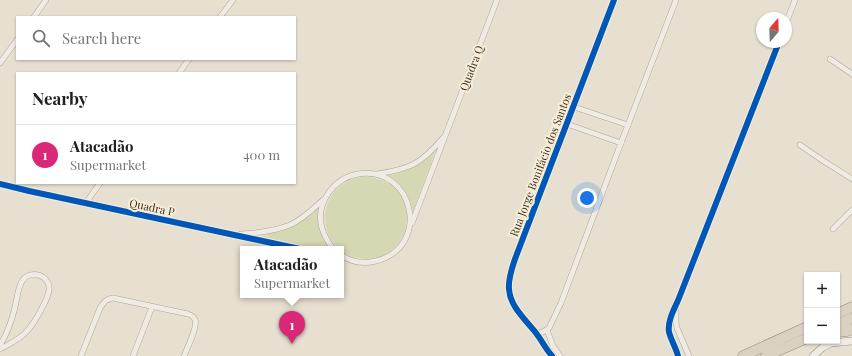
<!DOCTYPE html>
<meta charset="utf-8">
<style>
body{margin:0;font-family:"Playfair Display",serif;background:#f2f2f2;color:#202124}
.controls{position:absolute;right:12px;bottom:12px;display:grid;overflow:hidden;border-radius:0px;box-shadow:0 1px 3px #0004}
.controls button{width:36px;height:36px;display:grid;place-items:center;padding:0;border:0;border-bottom:1px solid #e0e0e0;background:#fff;color:#202124;font:20px sans-serif}
.compass{position:absolute;left:756px;top:12px;width:36px;height:36px;border-radius:50%;background:#fff;box-shadow:0 1px 3px #0004;rotate:19deg}
.you{position:absolute;left:587px;top:198px;width:14px;height:14px;margin:-10px;border:3px solid #fff;border-radius:50%;background:#1a73e8;box-shadow:0 0 0 6px #1a73e833}
.badge{display:grid;place-items:center;width:26px;height:26px;border-radius:50%;background:#db2777;color:#fff;font-size:13px;font-weight:700}
.pin{position:absolute;translate:-50% -33px;filter:drop-shadow(0 1px 2px #0008)}
.pin::after{content:'';position:absolute;top:21px;width:14px;height:12px;background:inherit;clip-path:polygon(0 0,100% 0,50% 100%)}
.popup{position:absolute;left:240px;top:246px;width:104px;height:52px;box-sizing:border-box;display:grid;place-content:center;border-radius:0px;background:#fff;filter:drop-shadow(0 1px 3px #0005);font-size:13px;white-space:nowrap;color:#757577}
.popup b{font-size:15px;color:#202124}
.popup::after{content:'';position:absolute;left:50%;top:100%;margin-left:-8px;border:8px solid transparent;border-top-color:#fff}
.list{margin:0;padding:0;list-style:none}
h2{display:flex;justify-content:space-between;align-items:center;height:52px;margin:0;padding:0 16px;font-size:17px}
h2 small{font-size:13px;font-weight:400;color:#757577}
.list li{display:grid;grid-template-columns:26px 1fr auto;gap:12px;align-items:center;box-sizing:border-box;height:60px;padding:0 16px;border-top:1px solid #e0e0e0}
.list b{display:block;font-size:15px;white-space:nowrap}
.list p{margin:0;font-size:13px;white-space:nowrap;color:#757577}
.list em{font-size:13px;font-style:normal;color:#757577}
.icon{flex:none;width:22px;height:22px;fill:none;stroke:currentColor;stroke-width:2;stroke-linecap:round;stroke-linejoin:round}
.map{position:relative;flex:none;width:852px;height:356px;overflow:hidden}
.search{position:absolute;background:#fff;box-shadow:0 1px 3px #0004;left:16px;top:16px;width:280px;height:44px;display:flex;align-items:center;gap:10px;box-sizing:border-box;padding:0 14px;border-radius:0px;color:#757577;font-size:15px}
.panel{position:absolute;background:#fff;box-shadow:0 1px 3px #0004;left:16px;top:72px;width:280px;height:112px;border-radius:0px}
.map>svg:first-child{display:block}
</style>
<div class="map">
<svg width="852" height="356" viewBox="0 0 852 356">
<rect width="100%" height="100%" fill="#e7e0d1"/>
<!-- green -->
<g fill="#d6d7b3">
<path d="M435,152L413,211C410,195 402,184 388,176C407,172 422,165 435,152Z"/>
<circle cx="366" cy="218" r="41"/>
<path d="M319,208C316,223 320,237 329,249H313L258,237C281,232 302,224 319,208Z"/>
</g>
<g fill="none" stroke-linecap="round" stroke-linejoin="round">
<defs>
<g id="street">
<polyline points="34,17 46,0"/>
<polyline points="220,17 233,0"/>
<polyline points="786,23 795,0"/>
<polyline points="830,59 852,74"/>
<polyline points="0,63 17,40"/>
<polyline points="179,73 189,59"/>
<polyline points="574,107 628,125"/>
<polyline points="567,124 621,143"/>
<polyline points="800,145 822,160 852,179"/>
<path d="M377,174C410,169 421,164 443,138"/>
<polyline points="0,184 29,191 300,249"/>
<polyline points="86,203 100,183"/>
<polyline points="412,223 497,0"/>
<polyline points="833,229 852,210"/>
<path d="M241,234C257,233 275,231 290,225C303,219 313,209 323,200"/>
<path d="M333,249C328,242 324,236 322,228C315,203 334,178 358,174C414,165 432,247 376,261C364,264 351,262 341,255"/>
<polyline points="676,308 676,323 677,328 689,356"/>
<polyline points="547,330 553,346 560,356"/>
<polyline points="536,333 543,332 549,328 561,303 621,143 676,0"/>
<path d="M0,345C7,334 11,323 14,311C17,301 17,290 22,281C31,268 51,276 49,290C48,300 34,323 28,330C21,339 9,344 0,349"/>
<path d="M81,356L100,308C104,302 106,299 113,298L188,314C191,315 194,316 195,320C198,327 187,348 184,356"/>
<polyline points="133,356 152,307"/>
<path d="M552,356C546,349 542,341 536,333C526,320 510,307 509,289C508,279 512,268 515,259L614,0"/>
<path d="M678,356C676,348 671,340 669,332C667,321 675,308 679,298L779,42"/>
</g>
<polyline id="secondary" points="813,356 823,347 831,343 852,341"/>
<g id="highway">
<polyline points="837,314 852,307"/>
<polyline points="837,325 852,318"/>
<polyline points="837,332 847,331 852,329"/>
<polyline points="743,356 807,327"/>
<polyline points="766,356 807,338"/>
</g>
</defs>
<!-- street casing -->
<use href="#street" stroke="#ada599" stroke-width="6"/>
<!-- secondary casing -->
<use href="#secondary" stroke="#9c958a" stroke-width="8"/>
<!-- highway casing -->
<use href="#highway" stroke="#928b80" stroke-width="11"/>
<!-- street -->
<use href="#street" stroke="#efebe3" stroke-width="5"/>
<!-- secondary -->
<use href="#secondary" stroke="#efebe3" stroke-width="7"/>
<!-- highway -->
<use href="#highway" stroke="#dad1c2" stroke-width="10"/>
<defs>
<g id="cycleway">
<polyline points="0,184 29,191 300,249"/>
<path d="M552,356C546,349 542,341 536,333C526,320 510,307 509,289C508,279 512,268 515,259L614,0"/>
<path d="M678,356C676,348 671,340 669,332C667,321 675,308 679,298L779,42"/>
</g>
</defs>
<!-- cycleway casing -->
<use href="#cycleway" stroke="#f7eed8" stroke-width="8"/>
<!-- cycleway -->
<use href="#cycleway" stroke="#0057b8" stroke-width="6"/>
</g>
<g text-anchor="middle" dominant-baseline="central" stroke-width="4" stroke-linejoin="round" paint-order="stroke">
<!-- street labels -->
<g font-size="11" fill="#3d2e20" stroke="#f7eed8">
<text transform="translate(471 68) rotate(-69)">Quadra Q</text>
<text transform="translate(540 165) rotate(-69)">Rua Jorge Bonifácio dos Santos</text>
<text transform="translate(152 207) rotate(12)">Quadra P</text>
</g>
</g>
</svg>
<div class="controls">
<button>+</button>
<button>−</button>
</div>
<svg class="compass" viewBox="-18 -18 36 36"><path d="M0-13l5 13h-10z" fill="#e53935"/><path d="M0 13l5-13h-10z" fill="#757577"/></svg>
<div class="you"></div>
<div class="pin badge" style="left:292px;top:344px">1</div>
<div class="popup"><b>Atacadão</b>Supermarket</div>
<div class="search"><svg class="icon" aria-label="search" viewBox="0 0 24 24"><circle cx="10" cy="10" r="6"/><path d="M15 15l6 6"/></svg>Search here</div>
<section class="panel">
<h2>Nearby<small></small></h2>
<ul class="list">
<li><span class="badge">1</span><div><b>Atacadão</b><p>Supermarket</p></div><em>400 m</em></li>
</ul>
</section>
</div>
